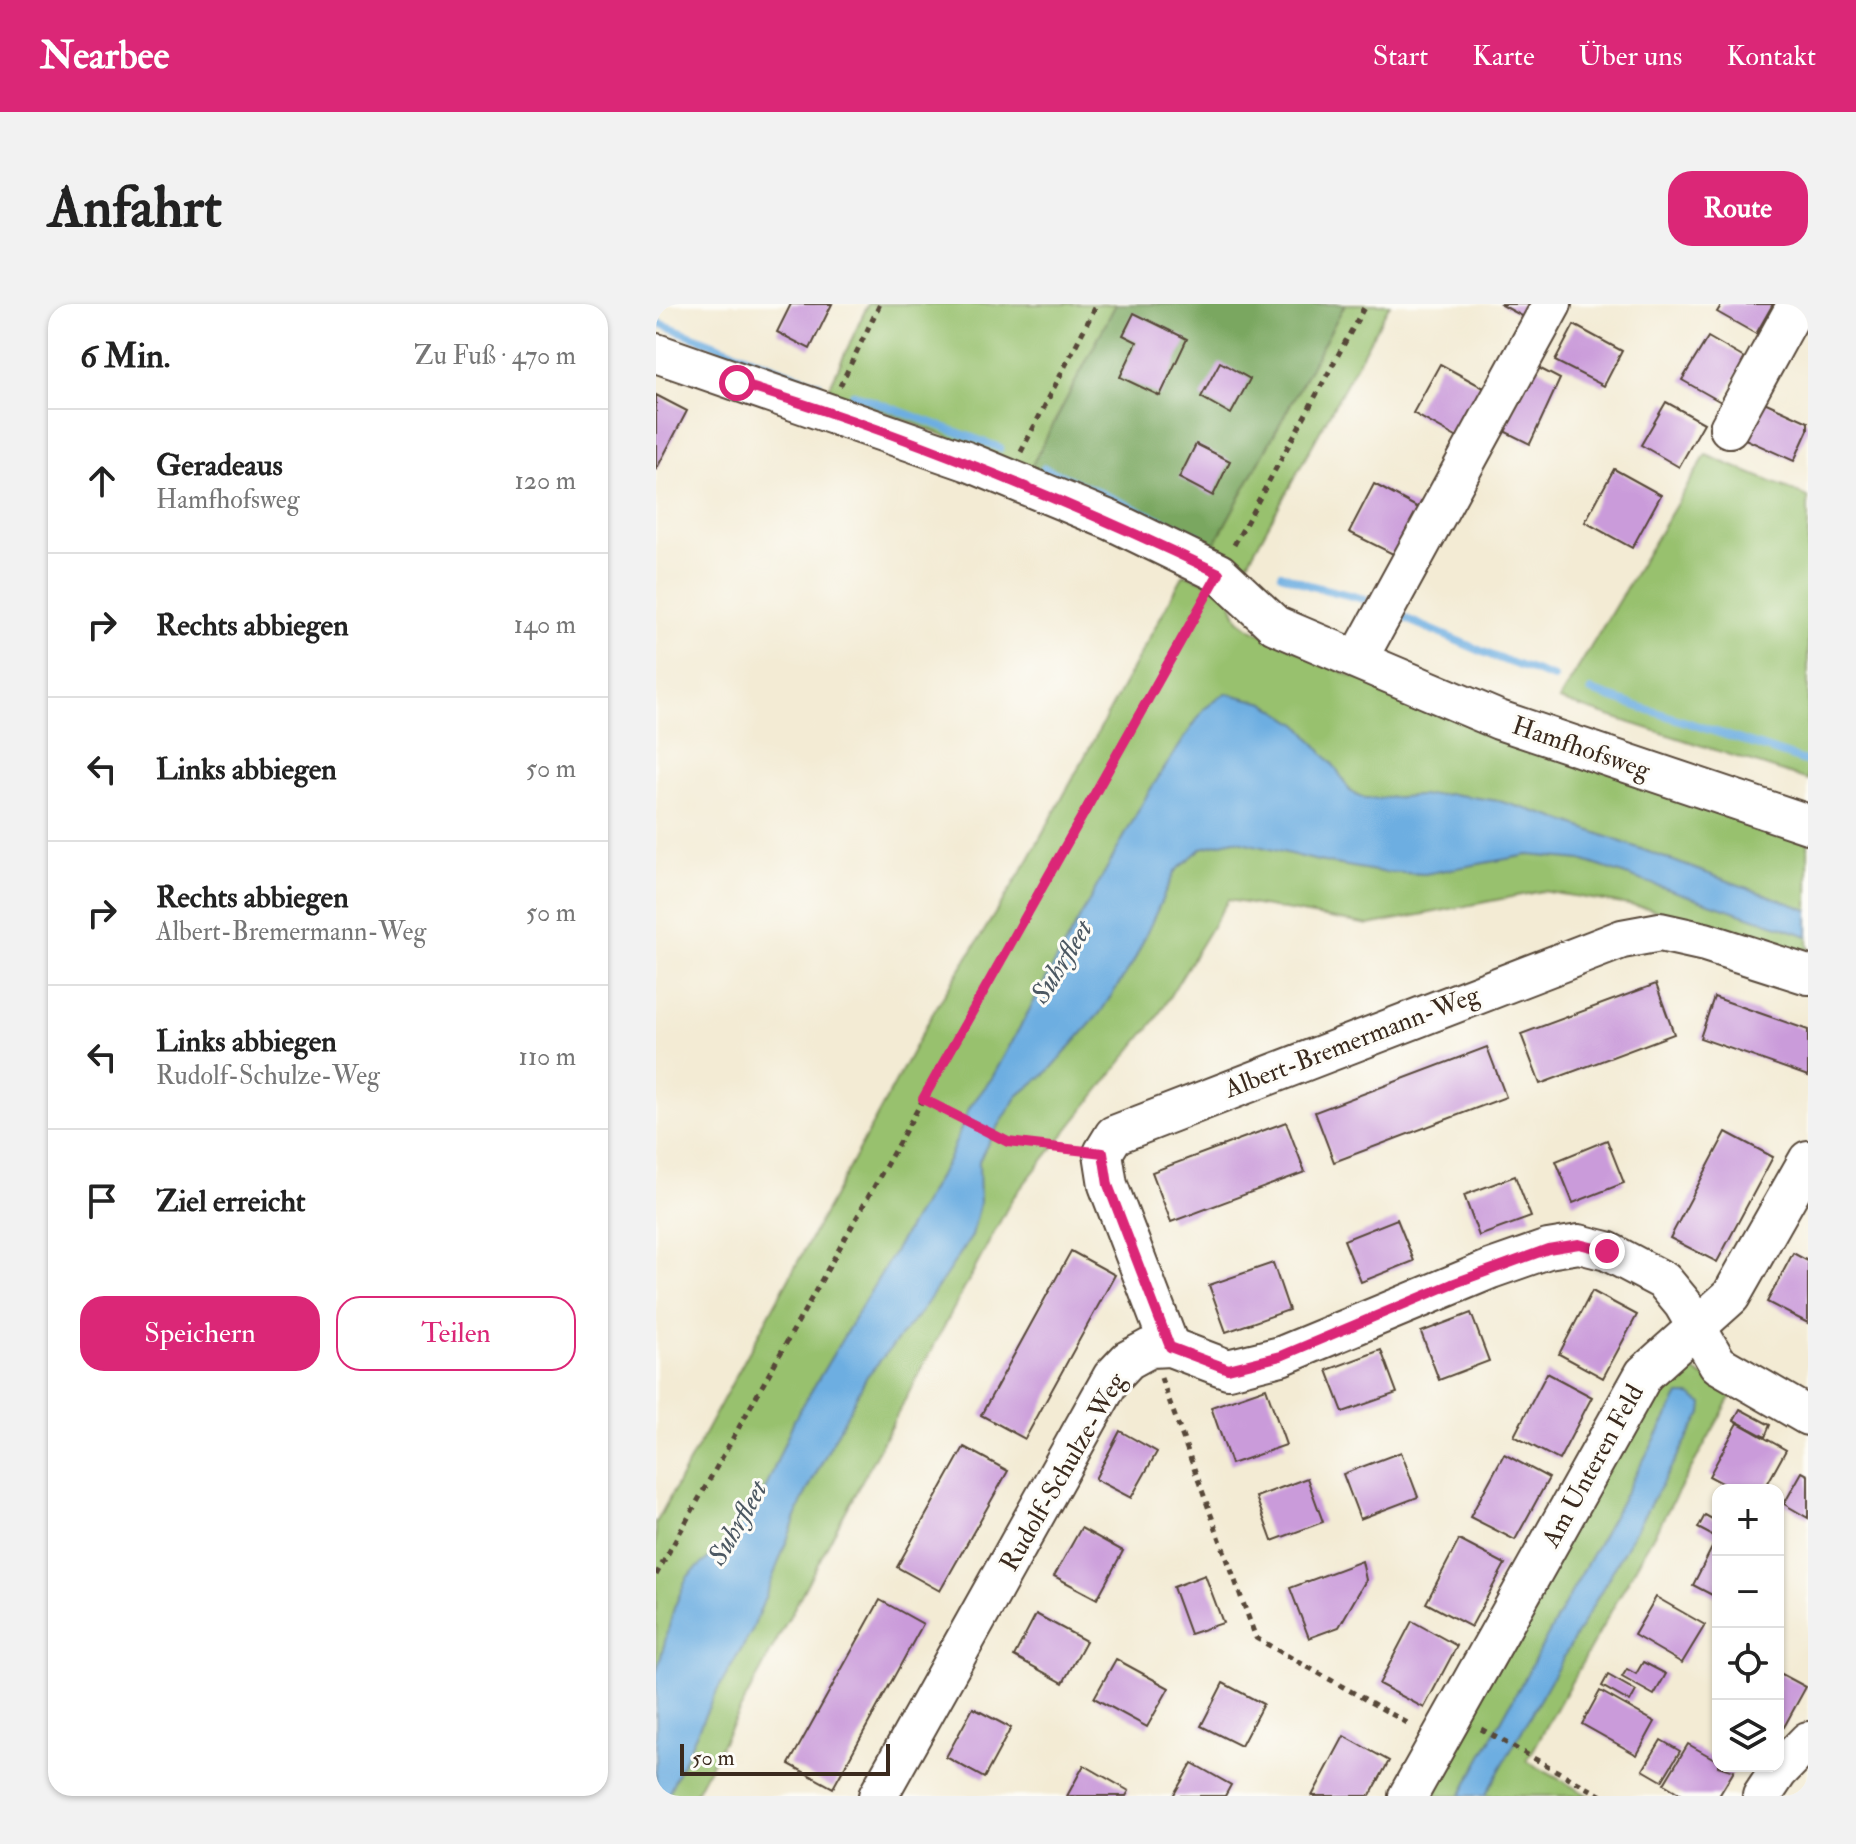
<!DOCTYPE html>
<html lang="de">
<meta charset="utf-8">
<style>
body{margin:0;font-family:"IM FELL Double Pica",serif;background:#f2f2f2;color:#222}
.controls{position:absolute;right:24px;bottom:24px;display:grid;overflow:hidden;border-radius:16px;box-shadow:0 2px 6px #0004}
.controls button{width:72px;height:72px;display:grid;place-items:center;padding:0;border:0;border-bottom:2px solid #e0e0e0;background:#fff;color:#222;font:40px sans-serif}
.scale{position:absolute;left:24px;bottom:20px;width:210px;box-sizing:border-box;padding-left:8px;border:4px solid #3b2a1e;border-top:0;font-size:22px;line-height:28px;white-space:nowrap;color:#3b2a1e;-webkit-text-stroke:6px #fdfcf7;paint-order:stroke}
.stop{position:absolute;width:24px;height:24px;margin:-18px;border:6px solid #db2777;border-radius:50%;background:#fff}
.stop.end{background:#db2777;border-color:#fff;box-shadow:0 2px 8px #0008}
.list{margin:0;padding:0;list-style:none}
h2{display:flex;justify-content:space-between;align-items:center;height:104px;margin:0;padding:0 32px;font-size:34px}
h2 small{font-size:26px;font-weight:400;color:#767676}
.list li{display:grid;grid-template-columns:52px 1fr auto;gap:24px;align-items:center;box-sizing:border-box;height:144px;padding:0 32px;border-top:2px solid #e0e0e0}
.list b{display:block;font-size:30px;white-space:nowrap}
.list p{margin:0;font-size:26px;white-space:nowrap;color:#767676}
.list em{font-size:26px;font-style:normal;color:#767676}
.actions{display:flex;gap:16px;padding:24px 32px}
.actions a{flex:1;padding:18px 0;border:2px solid #db2777;border-radius:24px;text-align:center;font-size:28px;color:#db2777}
.actions .main{background:#db2777;color:#fff}
.icon{flex:none;width:44px;height:44px;fill:none;stroke:currentColor;stroke-width:2;stroke-linecap:round;stroke-linejoin:round}
.map{position:relative;flex:none;width:1152px;height:1492px;overflow:hidden;border-radius:24px}
header{display:flex;align-items:center;gap:48px;box-sizing:border-box;height:112px;padding:0 40px;background:#db2777;color:#fff}
header strong{font-size:38px}
nav{display:flex;gap:44px;margin-inline-start:auto;font-size:28px}
.intro{display:flex;align-items:center;justify-content:space-between;box-sizing:border-box;height:192px;padding:0 48px}
h1{margin:0;font-size:56px}
.button{padding:20px 36px;border-radius:24px;background:#db2777;color:#fff;font-size:28px;font-weight:700}
main{display:flex;gap:48px;padding:0 48px}
aside{flex:1;background:#fff;border-radius:24px;box-shadow:0 2px 6px #0004}
.map>svg:first-child{display:block}
</style>
<header>
<strong>Nearbee</strong>
<nav><a>Start</a><a>Karte</a><a>Über uns</a><a>Kontakt</a></nav>
</header>
<div class="intro"><h1>Anfahrt</h1><a class="button">Route</a></div>
<main>
<aside>
<h2>6 Min.<small>Zu Fuß · 470 m</small></h2>
<ul class="list">
<li><svg class="icon" aria-label="ahead" viewBox="0 0 24 24"><path d="M12 20V5M6 11l6-6 6 6"/></svg><div><b>Geradeaus</b><p>Hamfhofsweg</p></div><em>120 m</em></li>
<li><svg class="icon" aria-label="right" viewBox="0 0 24 24"><path d="M7 20v-9h11M14 6l5 5-5 5"/></svg><div><b>Rechts abbiegen</b></div><em>140 m</em></li>
<li><svg class="icon" aria-label="left" viewBox="0 0 24 24"><path d="M17 20v-9H6M10 6l-5 5 5 5"/></svg><div><b>Links abbiegen</b></div><em>50 m</em></li>
<li><svg class="icon" aria-label="right" viewBox="0 0 24 24"><path d="M7 20v-9h11M14 6l5 5-5 5"/></svg><div><b>Rechts abbiegen</b><p>Albert-Bremermann-Weg</p></div><em>50 m</em></li>
<li><svg class="icon" aria-label="left" viewBox="0 0 24 24"><path d="M17 20v-9H6M10 6l-5 5 5 5"/></svg><div><b>Links abbiegen</b><p>Rudolf-Schulze-Weg</p></div><em>110 m</em></li>
<li><svg class="icon" aria-label="arrive" viewBox="0 0 24 24"><path d="M6 21V4h12l-3 4 3 4H6"/></svg><div><b>Ziel erreicht</b></div></li>
</ul>
<div class="actions"><a class="main">Speichern</a><a>Teilen</a></div>
</aside>
<div class="map">
<svg width="1152" height="1492" viewBox="0 0 1152 1492">
<rect width="100%" height="100%" fill="#fdfcf7"/>
<filter id="ink" filterUnits="userSpaceOnUse"><feTurbulence type="fractalNoise" baseFrequency=".0125" numOctaves="2"/><feDisplacementMap in="SourceGraphic" scale="16" xChannelSelector="R" yChannelSelector="G"/><feConvolveMatrix kernelMatrix="1 2 1 2 8 2 1 2 1" color-interpolation-filters="sRGB"/></filter>
<filter id="wash" filterUnits="userSpaceOnUse"><feTurbulence type="fractalNoise" baseFrequency=".006" numOctaves="4" result="noise"/><feDisplacementMap in="SourceGraphic" scale="32" xChannelSelector="R" yChannelSelector="G"/><feGaussianBlur stdDeviation="1.8" result="paint"/><feColorMatrix in="noise" values="0 0 0 0 0 0 0 0 0 0 0 0 0 0 0 0 0 1.4 0 .05"/><feComposite in="paint" operator="in"/></filter>
<g filter="url(#wash)">
<rect width="100%" height="100%" fill="#f3ebd4"/>
<!-- green -->
<g fill="#98c16e" stroke="#6a7646" stroke-width="2">
<polygon points="212,0 460,0 374,165 172,86"/>
<polygon points="689,0 734,0 586,269 554,248"/>
<polygon points="1050,151 1152,193 1152,476 903,396"/>
<polygon points="528,270 570,285 583,316 595,325 693,371 1152,538 1152,655 992,604 886,587 713,621 572,596 500,715 356,895 38,1492 0,1492 0,1219 277,709 373,555"/>
<polygon points="1036,1066 1078,1088 871,1457 933,1492 766,1492 999,1075"/>
</g>
<!-- forest -->
<polygon fill="#7aa761" stroke="#5a6840" stroke-width="2" points="460,0 689,0 554,248 374,165"/>
<!-- water -->
<g fill="#6daee1" stroke="#546c80" stroke-width="2">
<polygon points="570,389 609,399 643,421 680,464 694,487 709,495 796,490 843,497 897,513 1152,606 1152,632 925,556 872,551 769,570 725,568 662,557 578,536 546,544 519,567 478,657 444,709 394,766 362,792 333,837 323,857 324,899 316,932 265,1008 211,1072 147,1195 96,1327 57,1394 11,1492 0,1492 0,1371 18,1304 31,1273 73,1236 102,1203 138,1116 292,857 313,804 336,774 492,489 548,405"/>
<polygon points="1023,1091 1034,1091 1047,1100 1046,1109 829,1492 804,1492"/>
</g>
<g fill="none" stroke-linecap="round" stroke-linejoin="round">
<!-- stream -->
<g stroke="#6daee1" stroke-width="8">
<polyline points="0,18 162,80"/>
<polyline points="197,90 344,144"/>
<polyline points="388,164 541,232"/>
<polyline points="625,270 652,281 708,295"/>
<polyline points="748,314 839,353 898,374"/>
<polyline points="935,387 1152,458"/>
</g>
</g>
<g id="blocks">
<!-- building -->
<g fill="#ca9bda">
<polygon points="135,0 176,0 154,45 121,28"/>
<polygon points="844,0 887,0 877,18"/>
<polygon points="1066,0 1117,0 1100,30 1061,8"/>
<polygon points="478,9 531,35 504,92 464,73 481,38 467,31"/>
<polygon points="918,21 966,47 948,82 899,57"/>
<polygon points="1052,33 1090,55 1065,98 1026,76"/>
<polygon points="564,58 594,75 575,110 545,93"/>
<polygon points="784,60 837,89 809,138 757,109"/>
<polygon points="879,62 904,75 874,140 846,126"/>
<polygon points="0,91 31,107 0,166"/>
<polygon points="1106,97 1152,118 1152,126 1138,157 1089,135"/>
<polygon points="1010,98 1048,119 1023,163 985,141"/>
<polygon points="540,140 574,157 557,192 523,174"/>
<polygon points="958,165 1005,191 976,244 929,218"/>
<polygon points="718,180 770,208 743,253 693,228"/>
<polygon points="1000,680 1018,730 884,780 865,730"/>
<polygon points="1058,693 1152,726 1152,772 1044,734"/>
<polygon points="831,743 850,793 678,858 659,808"/>
<polygon points="630,818 649,868 515,918 496,868"/>
<polygon points="1070,828 1117,853 1061,958 1014,934"/>
<polygon points="951,836 968,879 917,899 900,857"/>
<polygon points="859,872 875,913 823,932 808,891"/>
<polygon points="741,915 758,957 705,978 688,936"/>
<polygon points="415,947 459,971 369,1135 325,1111"/>
<polygon points="1137,949 1152,957 1152,1019 1111,998"/>
<polygon points="617,959 633,1006 570,1028 553,981"/>
<polygon points="936,987 981,1011 947,1074 903,1050"/>
<polygon points="815,1009 833,1057 783,1076 765,1028"/>
<polygon points="725,1046 741,1089 687,1108 671,1066"/>
<polygon points="891,1069 936,1093 903,1156 858,1132"/>
<polygon points="610,1084 630,1141 575,1160 555,1103"/>
<polygon points="1084,1105 1114,1121 1109,1133 1078,1116"/>
<polygon points="1082,1119 1130,1146 1108,1186 1079,1186 1053,1172"/>
<polygon points="464,1127 501,1148 475,1194 439,1175"/>
<polygon points="308,1143 352,1167 284,1287 241,1263"/>
<polygon points="745,1148 762,1193 704,1215 687,1170"/>
<polygon points="848,1150 893,1174 859,1236 814,1213"/>
<polygon points="1146,1168 1152,1171 1152,1214 1128,1200"/>
<polygon points="651,1174 667,1218 616,1237 600,1193"/>
<polygon points="1049,1211 1062,1218 1062,1294 1037,1281 1061,1234 1042,1224"/>
<polygon points="425,1224 467,1247 441,1295 398,1272"/>
<polygon points="803,1236 849,1260 815,1323 770,1299"/>
<polygon points="706,1257 710,1276 683,1323 653,1334 634,1284"/>
<polygon points="549,1271 567,1319 534,1330 517,1283"/>
<polygon points="1000,1293 1049,1321 1026,1359 978,1331"/>
<polygon points="224,1296 267,1320 177,1484 133,1460"/>
<polygon points="380,1310 430,1337 407,1379 358,1352"/>
<polygon points="756,1317 801,1342 768,1404 723,1380"/>
<polygon points="460,1355 513,1384 491,1423 438,1394"/>
<polygon points="987,1358 1010,1370 998,1391 966,1373 971,1365 980,1370"/>
<polygon points="1122,1368 1150,1383 1128,1423 1122,1419"/>
<polygon points="952,1371 980,1387 974,1398 946,1382"/>
<polygon points="567,1379 607,1400 585,1442 545,1422"/>
<polygon points="944,1387 999,1418 981,1451 926,1420"/>
<polygon points="317,1404 355,1424 328,1474 290,1453"/>
<polygon points="688,1432 733,1457 714,1492 656,1492"/>
<polygon points="1005,1436 1024,1447 1006,1477 987,1466"/>
<polygon points="1032,1440 1062,1457 1062,1462 1078,1467 1063,1492 1028,1492 1008,1480"/>
<polygon points="536,1459 575,1481 569,1492 517,1492"/>
<polygon points="428,1461 473,1487 470,1492 411,1492"/>
</g>
</g>
</g>
<g filter="url(#ink)">
<use href="#blocks" fill-opacity="0" stroke="#574739" stroke-width="2"/>
<g fill="none" stroke-linecap="round" stroke-linejoin="round">
<defs>
<g id="minor">
<polyline points="0,49 313,158 456,217 563,269 619,321 843,416 1152,520"/>
<polyline points="1073,124 1141,0"/>
<polyline points="702,355 896,0"/>
<polyline points="514,1043 452,881 447,849 458,831 966,635 1004,628 1049,638 1152,671"/>
<polyline points="222,1492 456,1073 472,1056 494,1044 514,1043 572,1065 625,1052 835,965 892,945 923,940 951,947 1008,977 1027,1000 1062,1060 1152,1112"/>
<polyline points="752,1492 988,1070 1075,992 1152,856"/>
<polyline points="1106,1492 1122,1468 1152,1437"/>
</g>
</defs>
<!-- minor casing -->
<use href="#minor" stroke="#574739" stroke-width="42"/>
<!-- path -->
<g stroke="#574739" stroke-width="5" stroke-dasharray="6 6" stroke-linecap="butt">
<polyline points="184,82 224,0"/>
<polyline points="365,148 441,0"/>
<polyline points="578,241 710,0"/>
<polyline points="267,795 352,838 416,845"/>
<polyline points="505,1074 600,1334 755,1421"/>
<polyline points="0,1271 548,295"/>
<polyline points="825,1425 946,1492"/>
</g>
<!-- minor -->
<use href="#minor" stroke="#fff" stroke-width="38"/>
</g>
</g>
<g fill="none" stroke-linecap="round" stroke-linejoin="round" filter="url(#ink)">
<!-- route -->
<path stroke="#db2777" stroke-width="10" d="M81,79C247,129 406,194 563,269L267,795L352,838L447,849L452,881L514,1043L572,1065L625,1052L796,980L892,945L923,940L951,947"/>
</g>
<g text-anchor="middle" dominant-baseline="central" stroke-width="6" stroke-linejoin="round" paint-order="stroke">
<!-- street labels -->
<g font-size="26" fill="#3b2a1e" stroke="#fdfcf7">
<text transform="translate(925 444) rotate(19)">Hamfhofsweg</text>
<text transform="translate(696 738) rotate(-21)">Albert-Bremermann-Weg</text>
<text transform="translate(937 1162) rotate(-61)">Am Unteren Feld</text>
<text transform="translate(407 1168) rotate(-60)">Rudolf-Schulze-Weg</text>
</g>
<!-- water labels -->
<g font-size="28" font-style="italic" fill="#4c5862" stroke="#fdfcf7">
<text transform="translate(406 658) rotate(-58)">Suhrfleet</text>
<text transform="translate(82 1219) rotate(-60)">Suhrfleet</text>
</g>
</g>
</svg>
<div class="controls">
<button>+</button>
<button>−</button>
<button><svg class="icon" aria-label="locate" viewBox="0 0 24 24"><circle cx="12" cy="12" r="6"/><path d="M12 2v4M12 18v4M2 12h4M18 12h4"/></svg></button>
<button><svg class="icon" aria-label="layers" viewBox="0 0 24 24"><path d="M12 4l9 5-9 5-9-5zM3 14l9 5 9-5"/></svg></button>
</div>
<div class="scale">50 m</div>
<div class="stop" style="left:81px;top:79px"></div>
<div class="stop end" style="left:951px;top:947px"></div>
</div>
</main>
